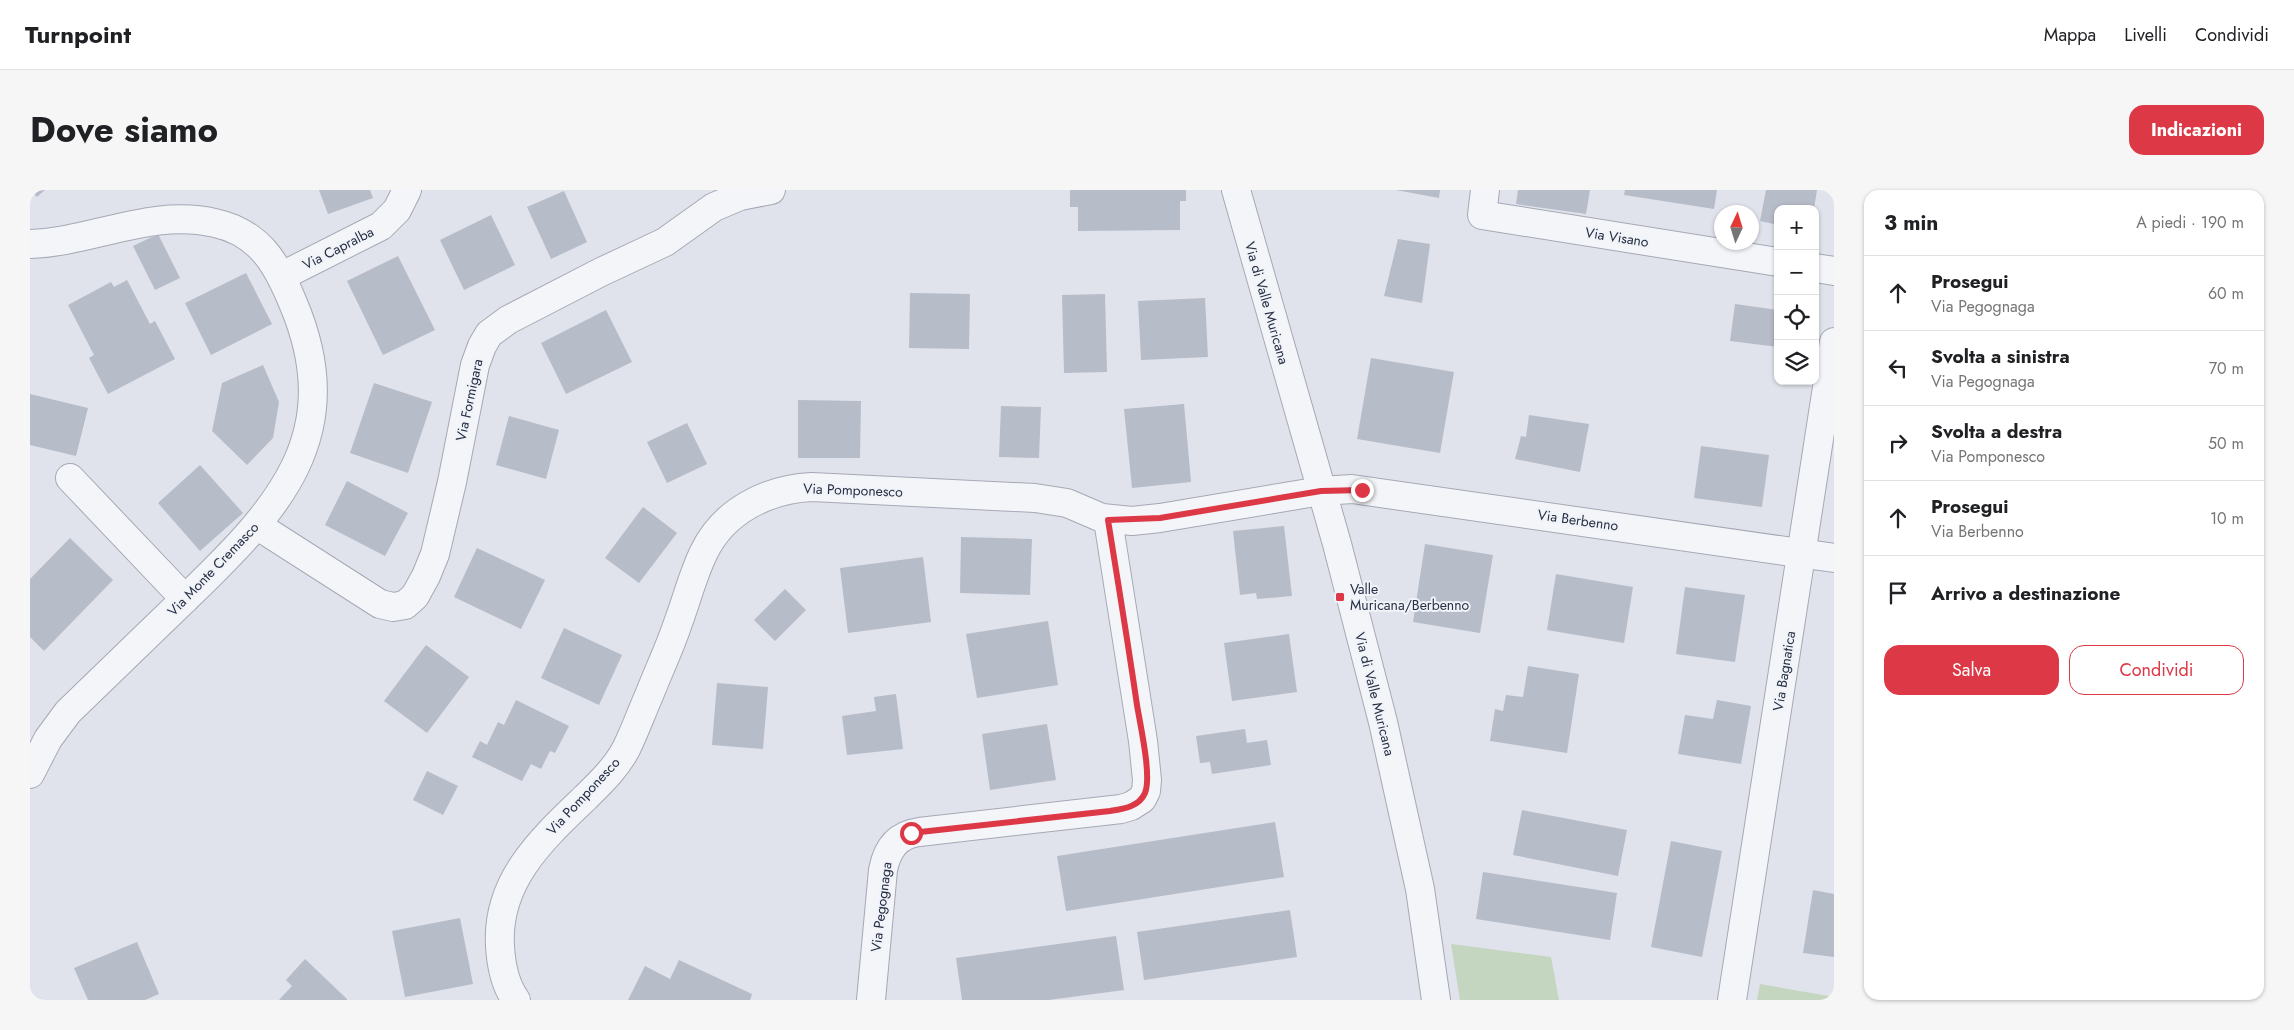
<!DOCTYPE html>
<html lang="it">
<meta charset="utf-8">
<style>
body{margin:0;font-family:Jost,sans-serif;background:#f6f6f6;color:#202124}
.controls{position:absolute;right:15px;top:15px;display:grid;overflow:hidden;border-radius:10px;box-shadow:0 1px 4px #0004}
.controls button{width:45px;height:45px;display:grid;place-items:center;padding:0;border:0;border-bottom:1px solid #e0e0e0;background:#fff;color:#202124;font:25px sans-serif}
.compass{position:absolute;left:1684px;top:15px;width:45px;height:45px;border-radius:50%;background:#fff;box-shadow:0 1px 4px #0004;rotate:4deg}
.stop{position:absolute;width:15px;height:15px;margin:-11px;border:4px solid #dd3845;border-radius:50%;background:#fff}
.stop.end{background:#dd3845;border-color:#fff;box-shadow:0 1px 5px #0008}
.list{margin:0;padding:0;list-style:none}
h2{display:flex;justify-content:space-between;align-items:center;height:65px;margin:0;padding:0 20px;font-size:21px}
h2 small{font-size:16px;font-weight:400;color:#757577}
.list li{display:grid;grid-template-columns:32px 1fr auto;gap:15px;align-items:center;box-sizing:border-box;height:75px;padding:0 20px;border-top:1px solid #e0e0e0}
.list b{display:block;font-size:19px;white-space:nowrap}
.list p{margin:0;font-size:16px;white-space:nowrap;color:#757577}
.list em{font-size:16px;font-style:normal;color:#757577}
.actions{display:flex;gap:10px;padding:15px 20px}
.actions a{flex:1;padding:11px 0;border:1px solid #dd3845;border-radius:15px;text-align:center;font-size:18px;color:#dd3845}
.actions .main{background:#dd3845;color:#fff}
.icon{flex:none;width:28px;height:28px;fill:none;stroke:currentColor;stroke-width:2;stroke-linecap:round;stroke-linejoin:round}
.map{position:relative;flex:none;width:1804px;height:810px;overflow:hidden;border-radius:15px}
header{display:flex;align-items:center;gap:30px;box-sizing:border-box;height:70px;padding:0 25px;background:#fff;border-bottom:1px solid #e0e0e0}
header strong{font-size:24px}
nav{display:flex;gap:28px;margin-inline-start:auto;font-size:18px}
.intro{display:flex;align-items:center;justify-content:space-between;box-sizing:border-box;height:120px;padding:0 30px}
h1{margin:0;font-size:35px}
.button{padding:12px 22px;border-radius:15px;background:#dd3845;color:#fff;font-size:18px;font-weight:700}
main{display:flex;gap:30px;padding:0 30px}
aside{flex:1;background:#fff;border-radius:15px;box-shadow:0 1px 4px #0004}
.map>svg:first-child{display:block}
</style>
<header>
<strong>Turnpoint</strong>
<nav><a>Mappa</a><a>Livelli</a><a>Condividi</a></nav>
</header>
<div class="intro"><h1>Dove siamo</h1><a class="button">Indicazioni</a></div>
<main>
<div class="map">
<svg width="1804" height="810" viewBox="0 0 1804 810">
<rect width="100%" height="100%" fill="#e0e3eb"/>
<!-- green -->
<g fill="#c4d5c0">
<polygon points="1421,754 1521,767 1529,810 1430,810"/>
<polygon points="1730,794 1804,807 1804,810 1727,810"/>
</g>
<!-- building -->
<g fill="#b7bcc9">
<polygon points="1,0 15,0 7,7"/>
<polygon points="289,0 340,0 343,8 298,24"/>
<polygon points="1040,0 1156,0 1156,11 1150,11 1150,40 1048,41 1048,17 1040,17"/>
<polygon points="1366,0 1410,0 1409,8"/>
<polygon points="1488,0 1560,0 1556,24 1486,14"/>
<polygon points="1595,0 1687,0 1684,19 1594,5"/>
<polygon points="1736,0 1787,0 1784,19 1748,19 1748,35 1730,31"/>
<polygon points="534,1 557,52 521,69 497,17"/>
<polygon points="461,25 485,75 434,100 410,50"/>
<polygon points="128,44 150,88 125,100 103,56"/>
<polygon points="1368,49 1400,54 1392,113 1354,106"/>
<polygon points="368,66 405,140 353,165 317,91"/>
<polygon points="216,83 242,134 181,165 155,113"/>
<polygon points="97,90 120,134 125,131 145,169 78,204 59,168 64,165 38,115 81,92 84,97"/>
<polygon points="880,103 940,104 939,159 879,158"/>
<polygon points="1075,104 1077,182 1034,183 1032,105"/>
<polygon points="1175,108 1178,167 1111,170 1108,111"/>
<polygon points="1705,114 1748,120 1748,157 1700,151"/>
<polygon points="576,120 602,172 536,204 511,153"/>
<polygon points="1341,168 1424,182 1410,263 1327,249"/>
<polygon points="233,175 249,212 243,248 217,275 182,241 192,193"/>
<polygon points="344,193 402,212 378,283 320,263"/>
<polygon points="0,204 58,218 46,266 0,255"/>
<polygon points="768,210 831,211 830,268 768,268"/>
<polygon points="1154,214 1161,292 1102,298 1094,219"/>
<polygon points="971,216 1011,217 1009,268 969,267"/>
<polygon points="1499,225 1559,234 1550,282 1485,269 1491,246 1496,247"/>
<polygon points="479,226 529,240 516,289 466,275"/>
<polygon points="657,233 677,274 637,293 617,252"/>
<polygon points="1671,256 1739,265 1732,317 1664,308"/>
<polygon points="170,275 213,323 170,361 128,313"/>
<polygon points="317,291 378,323 355,366 295,335"/>
<polygon points="613,317 647,343 609,393 575,368"/>
<polygon points="1254,336 1262,406 1227,409 1226,403 1210,405 1203,341"/>
<polygon points="931,347 1002,349 1000,405 930,403"/>
<polygon points="40,348 83,390 14,461 0,447 0,389"/>
<polygon points="1395,354 1463,365 1450,443 1383,432"/>
<polygon points="447,358 515,390 491,439 424,407"/>
<polygon points="893,367 901,432 818,443 810,378"/>
<polygon points="1526,384 1603,397 1594,453 1517,440"/>
<polygon points="1655,397 1715,405 1705,472 1646,464"/>
<polygon points="755,399 776,420 745,451 724,430"/>
<polygon points="1018,431 1028,495 947,508 936,444"/>
<polygon points="534,438 592,465 569,515 511,488"/>
<polygon points="1259,444 1267,502 1202,511 1194,453"/>
<polygon points="396,455 439,487 397,543 354,511"/>
<polygon points="1498,476 1549,484 1537,563 1460,551 1465,519 1473,521 1476,505 1493,507"/>
<polygon points="687,493 738,497 733,559 682,555"/>
<polygon points="866,504 873,559 817,565 812,526 846,521 844,507"/>
<polygon points="486,510 539,536 525,563 520,561 511,579 501,574 492,591 442,567 450,551 457,555 468,532 474,535"/>
<polygon points="1687,510 1721,516 1711,574 1648,564 1655,525 1683,529"/>
<polygon points="1017,534 1026,590 960,600 952,544"/>
<polygon points="1215,539 1217,553 1237,550 1241,575 1182,584 1180,572 1170,573 1166,546"/>
<polygon points="397,581 428,596 413,625 383,610"/>
<polygon points="1492,620 1597,640 1588,686 1483,665"/>
<polygon points="1245,632 1254,687 1036,721 1027,666"/>
<polygon points="1641,651 1692,661 1672,767 1621,757"/>
<polygon points="1453,682 1587,703 1580,750 1446,729"/>
<polygon points="1783,700 1804,704 1804,767 1773,763"/>
<polygon points="1260,720 1267,767 1114,790 1107,742"/>
<polygon points="430,728 443,794 375,807 362,741"/>
<polygon points="1086,746 1094,800 1019,810 932,810 926,768"/>
<polygon points="107,752 129,804 115,810 58,810 44,778"/>
<polygon points="275,769 317,809 317,810 249,810 262,796 256,790"/>
<polygon points="649,770 722,804 720,810 598,810 615,776 640,789"/>
</g>
<g fill="none" stroke-linecap="round" stroke-linejoin="round">
<defs>
<g id="minor">
<polyline points="1206,0 1307,354 1353,532 1390,699 1406,810"/>
<polyline points="1455,0 1452,25 1748,72"/>
<path d="M0,54C62,52 122,18 185,33C230,43 247,74 263,113C319,245 248,319 158,406C118,445 78,483 38,522L18,549L0,584"/>
<polyline points="1785,78 1804,81"/>
<polyline points="252,86 351,36 367,20 377,0"/>
<polyline points="40,288 155,409"/>
<polyline points="228,336 350,414 363,417 375,415 385,406 396,386 405,364 422,292 445,175 452,156 459,144 478,130 571,82 635,52 684,17 710,6 741,0"/>
<path d="M486,810C475,795 471,774 470,756C466,691 512,649 555,608C570,593 586,578 596,559C605,541 612,521 620,503C629,480 640,457 648,433C657,409 663,384 674,362C694,320 739,299 782,297L1005,308L1037,313L1072,328L1102,331L1130,328L1291,301L1322,299L1804,368"/>
<path d="M841,810L853,680C857,659 867,645 889,642L1091,619L1101,616L1112,609L1116,601L1117,590L1113,551L1078,330"/>
<polyline points="1702,810 1804,152"/>
</g>
</defs>
<!-- minor casing -->
<use href="#minor" stroke="#a5a9b6" stroke-width="30"/>
<!-- minor -->
<use href="#minor" stroke="#f3f5f8" stroke-width="28"/>
</g>
<g fill="none" stroke-linecap="round" stroke-linejoin="round">
<!-- route -->
<path stroke="#dd3845" stroke-width="6" d="M881,643L1080,621C1093,619 1109,617 1115,603C1122,586 1110,534 1107,515C1098,453 1088,392 1078,330L1130,328L1291,301L1332,300"/>
</g>
<!-- markers -->
<rect fill="#dd3845" stroke="#f0f3f8" stroke-width="2" x="1305" y="402" width="10" height="10" rx="2.5"/>
<g text-anchor="middle" dominant-baseline="central" stroke-width="4" stroke-linejoin="round" paint-order="stroke">
<!-- street labels -->
<g font-size="14" fill="#272f44" stroke="#f0f3f8">
<text transform="translate(1587 47) rotate(9)">Via Visano</text>
<text transform="translate(308 58) rotate(-27)">Via Capralba</text>
<text transform="translate(1237 113) rotate(74)">Via di Valle Muricana</text>
<text transform="translate(439 210) rotate(-78)">Via Formigara</text>
<text transform="translate(823 300) rotate(2)">Via Pomponesco</text>
<text transform="translate(1548 330) rotate(8)">Via Berbenno</text>
<text transform="translate(183 379) rotate(-46)">Via Monte Cremasco</text>
<text transform="translate(1754 481) rotate(-81)">Via Bagnatica</text>
<text transform="translate(1345 504) rotate(76)">Via di Valle Muricana</text>
<text transform="translate(553 606) rotate(-47)">Via Pomponesco</text>
<text transform="translate(851 717) rotate(-83)">Via Pegognaga</text>
</g>
<!-- poi labels -->
<g font-size="14" fill="#272f44" stroke="#f0f3f8" text-anchor="start">
<text x="1320" y="399">Valle<tspan x="1320" dy="16">Muricana/Berbenno</tspan></text>
</g>
</g>
</svg>
<div class="controls">
<button>+</button>
<button>−</button>
<button><svg class="icon" aria-label="locate" viewBox="0 0 24 24"><circle cx="12" cy="12" r="6"/><path d="M12 2v4M12 18v4M2 12h4M18 12h4"/></svg></button>
<button><svg class="icon" aria-label="layers" viewBox="0 0 24 24"><path d="M12 4l9 5-9 5-9-5zM3 14l9 5 9-5"/></svg></button>
</div>
<svg class="compass" viewBox="-18 -18 36 36"><path d="M0-13l5 13h-10z" fill="#e53935"/><path d="M0 13l5-13h-10z" fill="#757577"/></svg>
<div class="stop" style="left:881px;top:643px"></div>
<div class="stop end" style="left:1332px;top:300px"></div>
</div>
<aside>
<h2>3 min<small>A piedi · 190 m</small></h2>
<ul class="list">
<li><svg class="icon" aria-label="ahead" viewBox="0 0 24 24"><path d="M12 20V5M6 11l6-6 6 6"/></svg><div><b>Prosegui</b><p>Via Pegognaga</p></div><em>60 m</em></li>
<li><svg class="icon" aria-label="left" viewBox="0 0 24 24"><path d="M17 20v-9H6M10 6l-5 5 5 5"/></svg><div><b>Svolta a sinistra</b><p>Via Pegognaga</p></div><em>70 m</em></li>
<li><svg class="icon" aria-label="right" viewBox="0 0 24 24"><path d="M7 20v-9h11M14 6l5 5-5 5"/></svg><div><b>Svolta a destra</b><p>Via Pomponesco</p></div><em>50 m</em></li>
<li><svg class="icon" aria-label="ahead" viewBox="0 0 24 24"><path d="M12 20V5M6 11l6-6 6 6"/></svg><div><b>Prosegui</b><p>Via Berbenno</p></div><em>10 m</em></li>
<li><svg class="icon" aria-label="arrive" viewBox="0 0 24 24"><path d="M6 21V4h12l-3 4 3 4H6"/></svg><div><b>Arrivo a destinazione</b></div></li>
</ul>
<div class="actions"><a class="main">Salva</a><a>Condividi</a></div>
</aside>
</main>
